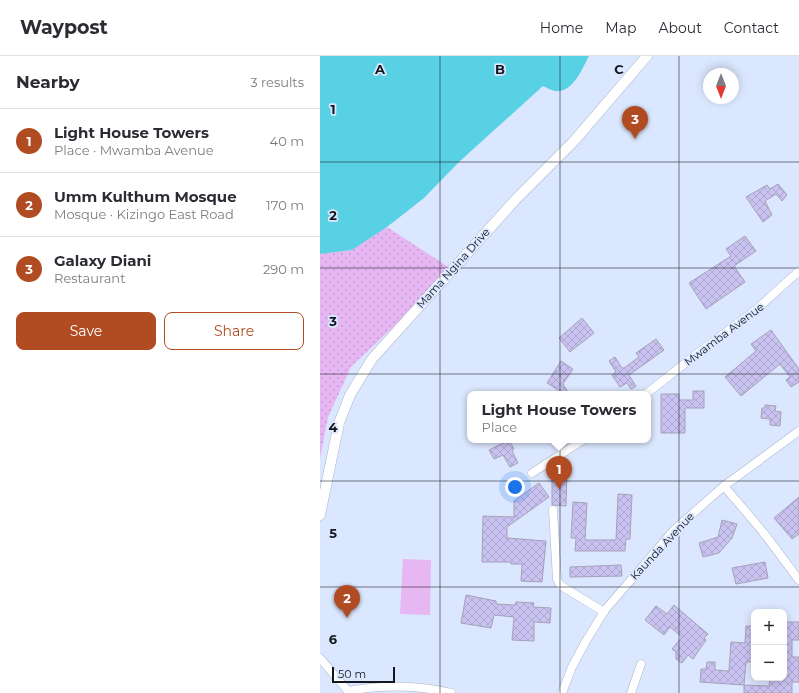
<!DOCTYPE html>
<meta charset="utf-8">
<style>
body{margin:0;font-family:Montserrat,sans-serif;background:#f2f2f3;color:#2b2b33}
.controls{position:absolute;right:12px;bottom:12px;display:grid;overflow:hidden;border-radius:8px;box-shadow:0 2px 10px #0003}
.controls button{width:36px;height:36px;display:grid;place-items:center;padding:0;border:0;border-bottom:1px solid #e1e1e2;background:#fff;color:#2b2b33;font:20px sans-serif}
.compass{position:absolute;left:383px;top:12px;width:36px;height:36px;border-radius:50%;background:#fff;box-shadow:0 2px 10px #0003;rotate:180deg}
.scale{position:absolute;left:12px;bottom:10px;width:63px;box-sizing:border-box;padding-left:4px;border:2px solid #12161e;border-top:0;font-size:11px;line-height:14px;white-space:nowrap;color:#12161e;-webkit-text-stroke:3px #dbe7fe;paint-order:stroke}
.you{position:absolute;left:195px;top:431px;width:14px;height:14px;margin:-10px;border:3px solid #fff;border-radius:50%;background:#1a73e8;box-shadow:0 0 0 6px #1a73e833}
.badge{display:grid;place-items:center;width:26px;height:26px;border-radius:50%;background:#b14b22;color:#fff;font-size:13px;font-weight:700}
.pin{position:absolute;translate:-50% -33px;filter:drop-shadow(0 1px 2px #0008)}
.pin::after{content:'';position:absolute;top:21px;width:14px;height:12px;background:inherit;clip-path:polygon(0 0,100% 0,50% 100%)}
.popup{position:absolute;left:147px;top:335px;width:184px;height:52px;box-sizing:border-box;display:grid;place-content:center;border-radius:8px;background:#fff;filter:drop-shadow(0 1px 3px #0005);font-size:13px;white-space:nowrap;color:#7c7c81}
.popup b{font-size:15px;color:#2b2b33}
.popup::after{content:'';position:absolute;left:50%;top:100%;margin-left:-8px;border:8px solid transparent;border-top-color:#fff}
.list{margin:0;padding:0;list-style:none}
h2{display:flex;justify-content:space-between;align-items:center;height:52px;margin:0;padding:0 16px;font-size:17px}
h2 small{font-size:13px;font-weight:400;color:#7c7c81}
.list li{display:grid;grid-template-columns:26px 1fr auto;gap:12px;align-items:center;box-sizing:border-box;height:64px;padding:0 16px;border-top:1px solid #e1e1e2}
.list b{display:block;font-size:15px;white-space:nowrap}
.list p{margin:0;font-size:13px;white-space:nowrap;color:#7c7c81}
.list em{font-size:13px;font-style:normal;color:#7c7c81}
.actions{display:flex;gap:8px;padding:12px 16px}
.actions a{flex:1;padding:9px 0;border:1px solid #b14b22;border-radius:8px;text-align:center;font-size:14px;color:#b14b22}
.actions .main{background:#b14b22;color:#fff}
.map{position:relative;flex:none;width:479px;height:637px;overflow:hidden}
header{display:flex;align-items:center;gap:24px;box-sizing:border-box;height:56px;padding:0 20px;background:#fff;border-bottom:1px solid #e1e1e2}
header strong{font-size:19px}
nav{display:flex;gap:22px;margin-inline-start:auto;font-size:14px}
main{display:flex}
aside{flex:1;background:#fff}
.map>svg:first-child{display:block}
</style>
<header>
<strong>Waypost</strong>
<nav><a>Home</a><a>Map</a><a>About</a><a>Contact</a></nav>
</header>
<main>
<aside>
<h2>Nearby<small>3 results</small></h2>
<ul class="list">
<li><span class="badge">1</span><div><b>Light House Towers</b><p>Place · Mwamba Avenue</p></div><em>40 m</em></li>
<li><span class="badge">2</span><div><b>Umm Kulthum Mosque</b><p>Mosque · Kizingo East Road</p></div><em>170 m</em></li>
<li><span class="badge">3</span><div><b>Galaxy Diani</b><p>Restaurant</p></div><em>290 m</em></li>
</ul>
<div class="actions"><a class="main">Save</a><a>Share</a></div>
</aside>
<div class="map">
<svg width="479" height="637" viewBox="0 0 479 637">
<defs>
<pattern id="grass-dots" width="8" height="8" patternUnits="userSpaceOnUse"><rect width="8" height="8" fill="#e6b7f3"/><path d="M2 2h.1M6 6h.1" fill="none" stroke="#c49dd0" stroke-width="1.8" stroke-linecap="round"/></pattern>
<pattern id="building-cross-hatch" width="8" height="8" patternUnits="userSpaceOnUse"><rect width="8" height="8" fill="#cac3f2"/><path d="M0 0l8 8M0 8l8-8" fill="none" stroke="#aca7cf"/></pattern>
</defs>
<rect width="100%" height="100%" fill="#dbe7fe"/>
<!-- grass -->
<polygon fill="url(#grass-dots)" points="67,171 133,214 31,311 8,361 0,402 0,198 32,194"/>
<!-- pitch -->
<polygon fill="#e6b7f3" points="83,503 111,504 110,559 80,558"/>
<!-- water -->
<path fill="#59d1e4" d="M0,0H269C263,11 254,35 238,35C233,36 228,32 223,30L139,106L104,142L67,171L32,194L0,198Z"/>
<!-- building -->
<g fill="url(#building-cross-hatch)" stroke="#a4a1b9">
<polygon points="458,128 467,139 462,145 456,138 445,145 452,159 443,166 426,141 447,129 450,133"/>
<polygon points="425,180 436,195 414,210 425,226 386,253 369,227 411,200 406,193"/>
<polygon points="262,262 274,277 250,296 239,282"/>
<polygon points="451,274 479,313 479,326 471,331 466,324 470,321 460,308 421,340 405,321 436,295 431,288"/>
<polygon points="336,283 344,294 309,319 316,330 311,333 307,327 300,331 292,319 296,316 289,305 295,301 302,312 304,312 319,301 316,297"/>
<polygon points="241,305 253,313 243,328 249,338 245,338 227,327"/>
<polygon points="373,335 384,335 384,352 365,352 365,377 341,377 341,338 359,338 359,344 373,344"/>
<polygon points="445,349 456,350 455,355 461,356 460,370 450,369 450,363 441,362 442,352 445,352"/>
<polygon points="189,384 194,393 192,395 198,407 190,411 183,399 174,403 169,394"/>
<polygon points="232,415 247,415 246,450 232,449"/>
<polygon points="219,427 229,441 187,471 187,482 226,485 222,526 201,525 202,508 191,508 191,506 162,506 163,460 194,461 194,445"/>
<polygon points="298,438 312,439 310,483 306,483 305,495 255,495 256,482 251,482 253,446 267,447 265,484 296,484"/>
<polygon points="479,441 479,478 472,483 454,462"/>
<polygon points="402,464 417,468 412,482 399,497 383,501 379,487 398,481"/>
<polygon points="445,506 448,522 416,528 412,512"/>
<polygon points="301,509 302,520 250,521 250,511"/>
<polygon points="146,539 176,545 176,548 195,549 196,546 214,547 213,551 231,552 230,567 214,566 214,585 192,584 194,561 174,559 171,572 141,567"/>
<polygon points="354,549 388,578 384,582 386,584 373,603 368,599 362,607 356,603 356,596 352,593 362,581 350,571 344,579 325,564 336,550 347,558"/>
<polygon points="464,566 479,566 479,584 472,584 472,601 479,601 479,626 472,626 472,637 424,637 424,629 449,630 450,622 464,622"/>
<polygon points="426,570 434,570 434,606 426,606 424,629 380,626 381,613 386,613 387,606 395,606 395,614 409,615 411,586 425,587"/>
</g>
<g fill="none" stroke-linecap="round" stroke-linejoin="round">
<defs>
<g id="minor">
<polyline points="326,338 378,297 437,253 479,215"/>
<polyline points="212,417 263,384"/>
<polyline points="404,430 443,476 479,524"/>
<polyline points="233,454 237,523 240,529 284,556"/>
<path d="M0,602L28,635C61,629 98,629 131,637"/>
<polyline points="242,637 252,611 266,585 285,554 354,474 404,430 479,375"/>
<polyline points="311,637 321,608"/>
</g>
<polyline id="tertiary" points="0,459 19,367 30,339 52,303 197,142 254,85 327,0"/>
</defs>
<!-- minor casing -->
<use href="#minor" stroke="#aab5cb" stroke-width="9"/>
<!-- tertiary casing -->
<use href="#tertiary" stroke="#aab5cb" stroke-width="11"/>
<!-- minor -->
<use href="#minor" stroke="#fff" stroke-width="8"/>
<!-- tertiary -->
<use href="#tertiary" stroke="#fff" stroke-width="10"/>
</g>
<!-- grid -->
<path fill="none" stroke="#12161e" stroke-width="1" stroke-opacity="0.55" d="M120,0V637M240,0V637M359,0V637M0,106H479M0,212H479M0,318H479M0,425H479M0,531H479"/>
<g text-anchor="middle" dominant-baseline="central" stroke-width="3.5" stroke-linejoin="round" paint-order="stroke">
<!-- street labels -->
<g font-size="11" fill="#12161e" stroke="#dbe7fe">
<text transform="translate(133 212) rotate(-48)">Mama Ngina Drive</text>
<text transform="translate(404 278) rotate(-37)">Mwamba Avenue</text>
<text transform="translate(342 490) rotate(-47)">Kaunda Avenue</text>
</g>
</g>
<g font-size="13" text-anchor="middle" font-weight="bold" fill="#12161e" stroke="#dbe7fe" stroke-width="3.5" stroke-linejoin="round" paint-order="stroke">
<text x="60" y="18">A</text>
<text x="180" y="18">B</text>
<text x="299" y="18">C</text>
<text x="13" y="58">1</text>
<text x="13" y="164">2</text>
<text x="13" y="270">3</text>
<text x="13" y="376">4</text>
<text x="13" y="482">5</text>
<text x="13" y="588">6</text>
</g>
</svg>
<div class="controls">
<button>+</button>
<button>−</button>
</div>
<svg class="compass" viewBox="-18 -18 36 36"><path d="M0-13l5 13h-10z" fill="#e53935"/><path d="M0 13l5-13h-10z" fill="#7c7c81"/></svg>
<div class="scale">50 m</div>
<div class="you"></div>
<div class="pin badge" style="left:239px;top:433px">1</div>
<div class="popup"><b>Light House Towers</b>Place</div>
<div class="pin badge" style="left:27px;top:562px">2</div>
<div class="pin badge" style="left:315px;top:83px">3</div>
</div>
</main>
